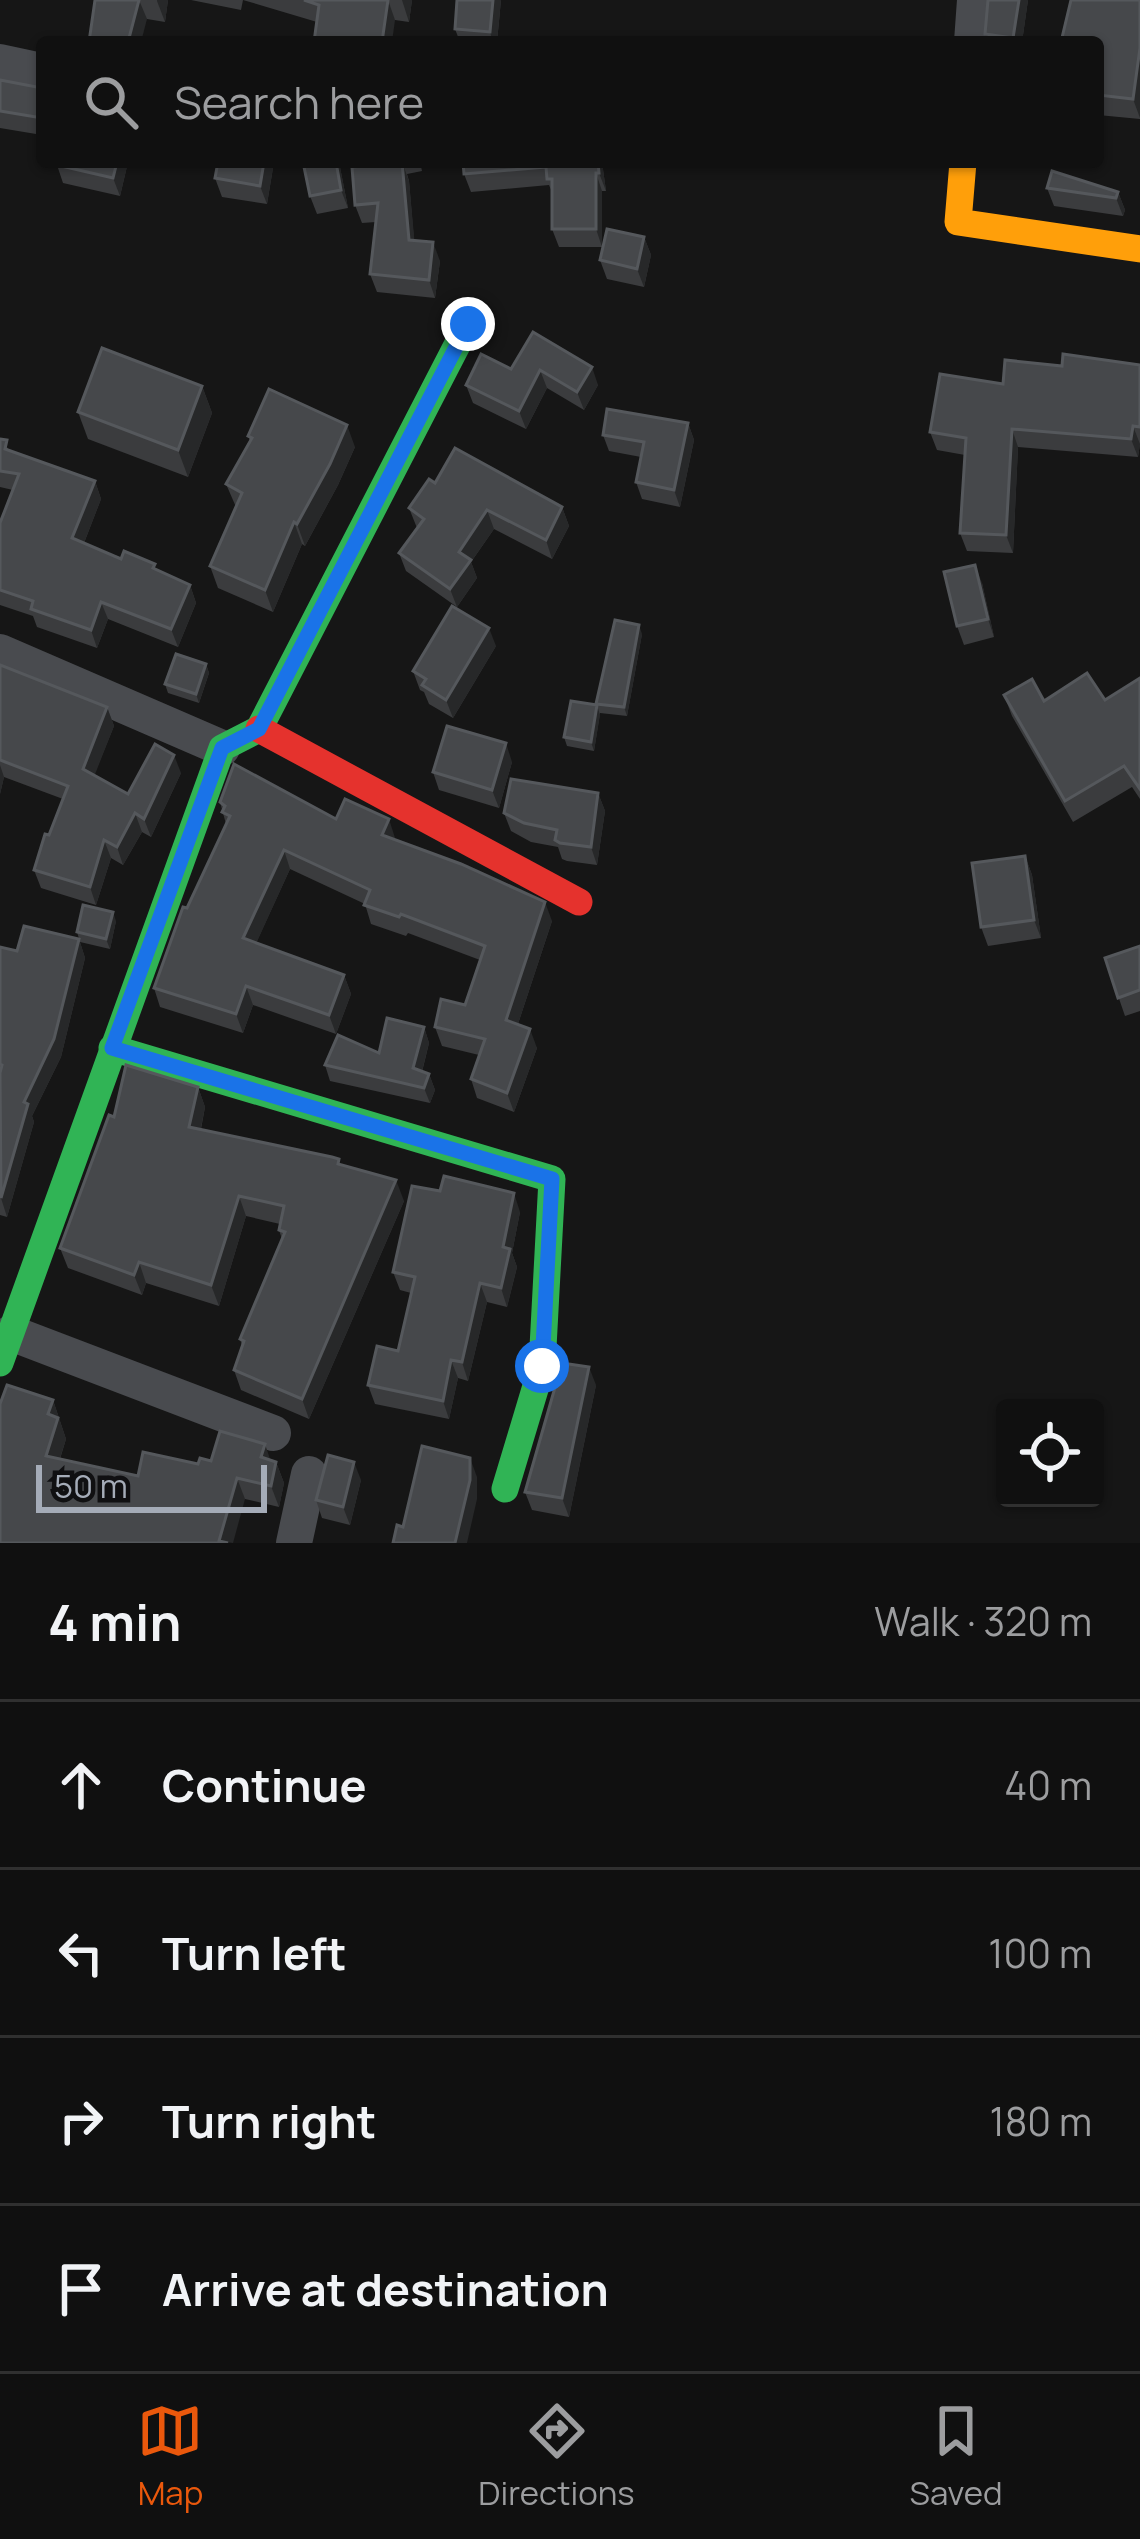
<!DOCTYPE html>
<meta charset="utf-8">
<style>
body{margin:0;font-family:Manrope,sans-serif;background:#1e1e1e;color:#f1f3f6}
.controls{position:absolute;right:36px;bottom:36px;display:grid;overflow:hidden;border-radius:12px;box-shadow:0 3px 9px #0004}
.controls button{width:108px;height:108px;display:grid;place-items:center;padding:0;border:0;border-bottom:3px solid #303030;background:#101010;color:#f1f3f6;font:60px sans-serif}
.scale{position:absolute;left:36px;bottom:30px;width:231px;box-sizing:border-box;padding-left:12px;border:6px solid #a5acb8;border-top:0;font-size:33px;line-height:42px;white-space:nowrap;color:#a5acb8;-webkit-text-stroke:9px #101012;paint-order:stroke}
.stop{position:absolute;width:36px;height:36px;margin:-27px;border:9px solid #1a73e8;border-radius:50%;background:#fff}
.stop.end{background:#1a73e8;border-color:#fff;box-shadow:0 3px 12px #0008}
.list{margin:0;padding:0;list-style:none}
h2{display:flex;justify-content:space-between;align-items:center;height:156px;margin:0;padding:0 48px;font-size:51px}
h2 small{font-size:39px;font-weight:400;color:#9c9d9f}
.list li{display:grid;grid-template-columns:78px 1fr auto;gap:36px;align-items:center;box-sizing:border-box;height:168px;padding:0 48px;border-top:3px solid #303030}
.list b{display:block;font-size:45px;white-space:nowrap}
.list em{font-size:39px;font-style:normal;color:#9c9d9f}
.icon{flex:none;width:66px;height:66px;fill:none;stroke:currentColor;stroke-width:2;stroke-linecap:round;stroke-linejoin:round}
.map{position:relative;flex:none;width:1140px;height:1543px;overflow:hidden}
.search{position:absolute;background:#101010;box-shadow:0 3px 9px #0004;left:36px;right:36px;top:36px;height:132px;display:flex;align-items:center;gap:30px;box-sizing:border-box;padding:0 42px;border-radius:12px;color:#9c9d9f;font-size:45px}
.sheet{height:828px;background:#101010}
nav{display:flex;justify-content:space-around;align-items:center;box-sizing:border-box;height:168px;border-top:3px solid #303030;background:#101010;font-size:33px;color:#9c9d9f}
nav a{display:grid;justify-items:center;gap:6px}
nav .on{color:#ea580c}
.map>svg:first-child{display:block}
</style>
<div class="map">
<svg width="1140" height="1543" viewBox="0 0 1140 1543">
<rect width="100%" height="100%" fill="#161616"/>
<g fill="none" stroke-linecap="round" stroke-linejoin="round">
<!-- street -->
<g stroke="#494b4f" stroke-width="36">
<polyline points="972,42 975,0"/>
<polyline points="0,62 42,71"/>
<polyline points="0,652 222,748"/>
<polyline points="11,1333 273,1433"/>
<polyline points="294,1543 309,1474"/>
</g>
<!-- fast -->
<g stroke="#30b455" stroke-width="27">
<polyline points="112,1048 552,1179 542,1366 505,1489"/>
<polyline points="0,1363 222,748 259,729 468,324"/>
</g>
<!-- slow -->
<polyline stroke="#ff9f0a" stroke-width="27" points="963,162 958,222 1140,249"/>
<!-- jam -->
<polyline stroke="#e5322d" stroke-width="27" points="259,729 579,902"/>
</g>
<!-- wall -->
<g fill="#3b3c3e">
<polygon points="95,0 168,0 165,22 147,19"/>
<polygon points="191,0 412,0 409,22 395,20 317,22 243,0 241,10"/>
<polygon points="501,0 497,42 460,42 455,29"/>
<polygon points="988,0 1028,0 1022,42 988,42 985,34"/>
<polygon points="1140,0 1140,119 1098,115 1098,42"/>
<polygon points="0,80 42,88 42,135 0,128"/>
<polygon points="128,162 120,196 63,183 57,165"/>
<polygon points="218,162 274,162 267,204 222,197 215,178"/>
<polygon points="339,162 348,208 317,214 310,196"/>
<polygon points="388,162 420,162 422,171 407,174 409,181 414,240 440,261 435,298 377,292 370,274 376,222 362,223 355,205 388,164"/>
<polygon points="463,162 602,162 606,191 602,191 602,247 559,247 552,229 552,192 549,185 471,192 464,174"/>
<polygon points="1047,188 1118,192 1125,210 1123,216 1054,206"/>
<polygon points="644,237 651,255 644,287 607,279 600,260"/>
<polygon points="533,332 598,385 584,410 547,388 526,429 473,403 466,385 511,369"/>
<polygon points="1140,365 1140,444 1138,457 1018,447 1013,553 967,551 960,533 965,455 937,450 930,432 1003,384 1062,366"/>
<polygon points="202,386 212,413 188,477 88,439 78,412"/>
<polygon points="688,423 694,440 680,507 642,499 636,482 641,457 609,451 603,435"/>
<polygon points="248,436 355,447 338,485 305,546 302,544 273,612 218,588 210,566 236,507 226,484 250,441"/>
<polygon points="0,439 11,452 95,481 101,499 84,543 190,585 196,603 178,647 108,619 97,648 37,627 33,616 0,605 0,523 13,490 0,487"/>
<polygon points="435,483 562,507 569,526 552,559 494,529 471,562 477,578 457,607 406,571 399,553 417,528 409,508"/>
<polygon points="982,583 994,637 964,645 957,626"/>
<polygon points="642,634 627,716 600,713 594,751 567,746 564,737 596,705"/>
<polygon points="496,646 453,718 429,704 424,692 420,690 413,671"/>
<polygon points="206,664 209,673 199,703 168,693 165,684"/>
<polygon points="0,665 107,707 114,726 94,775 128,794 181,773 151,837 142,832 123,865 111,858 96,905 41,888 34,870 63,799 4,777 0,794"/>
<polygon points="1140,678 1140,799 1132,787 1073,822 1012,716 1004,695 1044,701 1105,700"/>
<polygon points="512,762 499,808 439,790 433,772"/>
<polygon points="598,793 605,811 597,865 567,861 562,859 558,847 531,842 511,831 504,813"/>
<polygon points="220,802 336,819 395,838 395,840 552,921 518,1024 537,1048 514,1112 477,1098 471,1079 479,1055 442,1046 435,1027 465,1005 480,960 408,933 406,936 371,924 365,904 290,869 256,943 344,975 351,994 336,1034 253,1005 243,1033 160,1007 154,988 187,908 226,824"/>
<polygon points="1025,856 1032,875 1041,938 988,946 981,927"/>
<polygon points="116,921 110,949 80,942 77,932"/>
<polygon points="79,939 85,958 61,1057 32,1116 34,1122 7,1217 0,1215 0,947 17,951"/>
<polygon points="1140,946 1140,1011 1125,1016 1105,958"/>
<polygon points="424,1027 429,1043 422,1072 429,1074 435,1090 430,1103 330,1081 325,1065 379,1053"/>
<polygon points="198,1087 205,1107 201,1129 342,1165 404,1201 309,1419 241,1390 234,1370 242,1346 240,1339 282,1239 279,1230 280,1224 246,1216 219,1306 146,1283 142,1295 68,1268 60,1248 114,1117"/>
<polygon points="520,1212 512,1253 517,1267 507,1307 487,1302 468,1381 458,1378 449,1419 375,1404 368,1385 398,1351 411,1293 400,1290 393,1272"/>
<polygon points="596,1385 569,1517 532,1510 525,1492"/>
<polygon points="53,1400 66,1439 60,1459 138,1476 211,1461 271,1460 276,1462 284,1483 279,1507 245,1499 0,1543"/>
<polygon points="361,1480 350,1525 322,1518 316,1500"/>
</g>
<!-- shaded-wall -->
<g fill="#272829">
<polygon points="139,0 147,19 141,42 128,42"/>
<polygon points="157,0 168,0 165,22 157,1"/>
<polygon points="388,0 395,20 392,42 382,42"/>
<polygon points="402,0 412,0 409,22"/>
<polygon points="493,0 501,0 497,42 493,42 490,32"/>
<polygon points="1019,0 1028,0 1022,42 1015,42 1013,38"/>
<polygon points="1139,47 1140,51 1140,118 1133,99"/>
<polygon points="117,162 128,162 120,196 113,178"/>
<polygon points="264,162 274,162 267,204 260,186"/>
<polygon points="336,162 339,162 348,208 341,190"/>
<polygon points="402,162 409,181 416,258 409,240"/>
<polygon points="598,162 602,162 606,191 599,173"/>
<polygon points="596,173 602,191 602,247 596,229"/>
<polygon points="1118,192 1125,210 1123,216 1116,198"/>
<polygon points="644,237 651,255 644,287 637,269"/>
<polygon points="433,242 440,261 435,298 429,280"/>
<polygon points="592,367 598,385 584,410 577,392"/>
<polygon points="540,370 547,388 526,429 519,411"/>
<polygon points="202,386 212,413 188,477 178,450"/>
<polygon points="688,423 694,440 680,507 674,490"/>
<polygon points="347,425 355,447 338,485 305,546 297,524"/>
<polygon points="1133,426 1140,444 1138,457 1131,439"/>
<polygon points="1012,429 1018,447 1013,553 1006,535"/>
<polygon points="95,481 101,499 79,556 72,538"/>
<polygon points="562,507 569,526 552,559 546,540"/>
<polygon points="487,510 494,529 471,562 477,578 457,607 450,589 459,552"/>
<polygon points="294,522 302,544 273,612 265,590"/>
<polygon points="975,565 982,583 994,637 988,619"/>
<polygon points="190,585 196,603 178,647 171,629"/>
<polygon points="101,602 108,619 97,648 91,630"/>
<polygon points="639,625 642,634 627,716 624,707"/>
<polygon points="489,628 496,646 453,718 446,700"/>
<polygon points="206,664 209,673 199,703 196,694"/>
<polygon points="597,705 600,715 594,751 591,742"/>
<polygon points="107,707 114,726 90,787 83,769"/>
<polygon points="506,743 512,762 499,808 492,790"/>
<polygon points="174,755 181,773 151,837 144,819"/>
<polygon points="0,765 4,777 0,794"/>
<polygon points="598,793 605,811 597,865 591,847"/>
<polygon points="135,813 142,832 123,865 117,847"/>
<polygon points="389,819 395,838 389,854 382,835"/>
<polygon points="104,840 111,858 96,905 90,887"/>
<polygon points="284,850 290,869 250,957 243,938"/>
<polygon points="1025,856 1032,875 1041,938 1034,920"/>
<polygon points="545,902 552,921 513,1039 506,1020"/>
<polygon points="113,912 116,921 110,949 106,939"/>
<polygon points="79,939 85,958 61,1057 32,1116 34,1122 7,1217 1,1198 24,1102"/>
<polygon points="344,975 351,994 336,1034 329,1015"/>
<polygon points="246,986 253,1005 243,1033 236,1014"/>
<polygon points="424,1027 429,1043 419,1083 413,1068"/>
<polygon points="530,1029 537,1048 514,1112 507,1093"/>
<polygon points="429,1074 435,1090 430,1103 424,1088"/>
<polygon points="198,1087 205,1107 197,1147 189,1127"/>
<polygon points="396,1180 404,1201 309,1419 302,1399"/>
<polygon points="514,1193 520,1212 512,1253 517,1267 507,1307 501,1288 503,1247"/>
<polygon points="239,1196 246,1216 219,1306 211,1285"/>
<polygon points="139,1262 146,1283 142,1295 134,1275"/>
<polygon points="480,1283 487,1302 468,1381 462,1362"/>
<polygon points="451,1360 458,1378 449,1419 443,1401"/>
<polygon points="589,1367 596,1385 569,1517 562,1498"/>
<polygon points="53,1400 66,1439 54,1477 46,1456 48,1414"/>
<polygon points="265,1444 272,1465 261,1457"/>
<polygon points="470,1458 477,1477 477,1499 467,1543 455,1543"/>
<polygon points="276,1462 284,1483 279,1507 271,1486"/>
<polygon points="354,1462 361,1480 350,1525 343,1507"/>
<polygon points="237,1478 245,1499 233,1543 219,1541"/>
</g>
<!-- building -->
<g fill="#46484b" stroke="#55585c" stroke-width="3">
<polygon points="95,0 139,0 128,42 89,42"/>
<polygon points="304,0 388,0 382,42 314,42 319,5"/>
<polygon points="457,0 493,0 490,32 455,29"/>
<polygon points="988,0 1019,0 1013,38 985,34"/>
<polygon points="1071,0 1140,0 1140,48 1133,99 1098,95 1098,42 1061,42"/>
<polygon points="0,80 42,88 42,118 0,111"/>
<polygon points="57,162 117,162 113,178 57,165"/>
<polygon points="218,162 264,162 260,186 215,178"/>
<polygon points="303,162 336,162 341,190 310,196"/>
<polygon points="402,162 409,240 433,242 429,280 370,274 378,203 355,205 352,167"/>
<polygon points="463,162 598,162 599,173 596,173 596,229 552,229 552,179 547,179 546,167 464,174"/>
<polygon points="1052,171 1118,192 1116,198 1047,188"/>
<polygon points="607,229 644,237 637,269 600,260"/>
<polygon points="533,332 592,367 577,392 540,370 519,411 466,385 481,354 511,369"/>
<polygon points="102,348 202,386 178,450 78,412"/>
<polygon points="1063,354 1140,365 1140,427 1133,426 1131,439 1012,429 1006,535 960,533 966,438 930,432 940,374 1003,384 1005,360 1062,366"/>
<polygon points="269,389 347,425 330,464 297,524 294,522 265,590 210,566 242,493 226,484 252,438 248,436"/>
<polygon points="607,409 688,423 674,490 636,482 644,442 603,435"/>
<polygon points="0,439 7,440 5,449 95,481 72,538 121,559 124,551 155,564 153,568 190,585 171,629 101,602 91,630 31,609 33,601 0,590 0,523 19,474 0,471"/>
<polygon points="455,448 562,507 546,540 487,510 459,552 471,560 450,589 399,553 424,519 409,508 429,479 435,483"/>
<polygon points="975,565 988,619 957,626 944,572"/>
<polygon points="452,606 489,628 446,700 422,685 426,679 413,671"/>
<polygon points="615,620 639,625 624,707 596,704"/>
<polygon points="176,654 206,664 196,694 165,684"/>
<polygon points="0,665 107,707 83,769 128,794 155,744 174,755 144,819 135,813 117,847 104,840 90,887 34,870 45,834 49,835 68,786 0,760"/>
<polygon points="1087,673 1105,700 1140,678 1140,789 1124,766 1065,801 1004,695 1032,679 1044,701"/>
<polygon points="571,701 597,705 591,742 564,737"/>
<polygon points="447,726 506,743 492,790 433,772"/>
<polygon points="234,764 336,819 345,799 389,819 382,835 461,864 545,902 506,1020 530,1029 507,1093 471,1079 485,1039 435,1027 441,999 465,1005 485,946 401,914 399,917 364,905 370,890 284,850 243,938 344,975 329,1015 246,986 236,1014 154,988 183,907 187,908 230,816 222,812 225,806 220,802"/>
<polygon points="511,779 598,793 591,847 560,843 555,840 557,830 524,823 504,813"/>
<polygon points="1025,856 1034,920 981,927 972,863"/>
<polygon points="83,905 113,912 106,939 77,932"/>
<polygon points="24,926 79,939 54,1039 24,1102 28,1104 1,1198 0,1073 2,1065 0,1064 0,947 17,951"/>
<polygon points="1140,946 1140,990 1118,998 1105,958"/>
<polygon points="387,1018 424,1027 413,1068 429,1074 424,1088 325,1065 338,1035 379,1053"/>
<polygon points="126,1065 198,1087 189,1127 332,1157 339,1159 338,1164 396,1180 302,1399 234,1370 244,1341 240,1339 285,1232 279,1230 284,1206 239,1196 211,1285 139,1262 134,1275 60,1248 109,1115 114,1117"/>
<polygon points="444,1176 514,1193 503,1247 510,1249 501,1288 480,1283 462,1362 451,1360 443,1401 368,1385 377,1346 398,1351 415,1277 393,1272 412,1186 440,1191"/>
<polygon points="562,1363 589,1367 562,1498 525,1492"/>
<polygon points="7,1385 53,1400 48,1414 58,1418 46,1456 138,1476 143,1452 198,1464 200,1458 211,1461 220,1431 265,1444 261,1457 276,1462 271,1486 237,1478 219,1541 228,1543 0,1543 0,1404"/>
<polygon points="422,1446 470,1458 470,1480 455,1543 393,1543 397,1525 403,1527"/>
<polygon points="328,1455 354,1462 343,1507 316,1500"/>
</g>
<g fill="none" stroke-linecap="round" stroke-linejoin="round">
<!-- route -->
<polyline stroke="#1a73e8" stroke-width="15" points="468,324 259,729 222,748 112,1048 552,1179 542,1366"/>
</g>
</svg>
<div class="controls">
<button><svg class="icon" aria-label="locate" viewBox="0 0 24 24"><circle cx="12" cy="12" r="6"/><path d="M12 2v4M12 18v4M2 12h4M18 12h4"/></svg></button>
</div>
<div class="scale">50 m</div>
<div class="stop" style="left:542px;top:1366px"></div>
<div class="stop end" style="left:468px;top:324px"></div>
<div class="search"><svg class="icon" aria-label="search" viewBox="0 0 24 24"><circle cx="10" cy="10" r="6"/><path d="M15 15l6 6"/></svg>Search here</div>
</div>
<section class="sheet">
<h2>4 min<small>Walk · 320 m</small></h2>
<ul class="list">
<li><svg class="icon" aria-label="ahead" viewBox="0 0 24 24"><path d="M12 20V5M6 11l6-6 6 6"/></svg><div><b>Continue</b></div><em>40 m</em></li>
<li><svg class="icon" aria-label="left" viewBox="0 0 24 24"><path d="M17 20v-9H6M10 6l-5 5 5 5"/></svg><div><b>Turn left</b></div><em>100 m</em></li>
<li><svg class="icon" aria-label="right" viewBox="0 0 24 24"><path d="M7 20v-9h11M14 6l5 5-5 5"/></svg><div><b>Turn right</b></div><em>180 m</em></li>
<li><svg class="icon" aria-label="arrive" viewBox="0 0 24 24"><path d="M6 21V4h12l-3 4 3 4H6"/></svg><div><b>Arrive at destination</b></div></li>
</ul>
</section>
<nav>
<a class="on"><svg class="icon" aria-label="map" viewBox="0 0 24 24"><path d="M3 6l6-2 6 2 6-2v14l-6 2-6-2-6 2zM9 4v14M15 6v14"/></svg>Map</a>
<a><svg class="icon" aria-label="directions" viewBox="0 0 24 24"><path d="M12 3l9 9-9 9-9-9zM9 14v-3h6M13 9l2 2-2 2"/></svg>Directions</a>
<a><svg class="icon" aria-label="saved" viewBox="0 0 24 24"><path d="M7 4h10v16l-5-4-5 4z"/></svg>Saved</a>
</nav>
